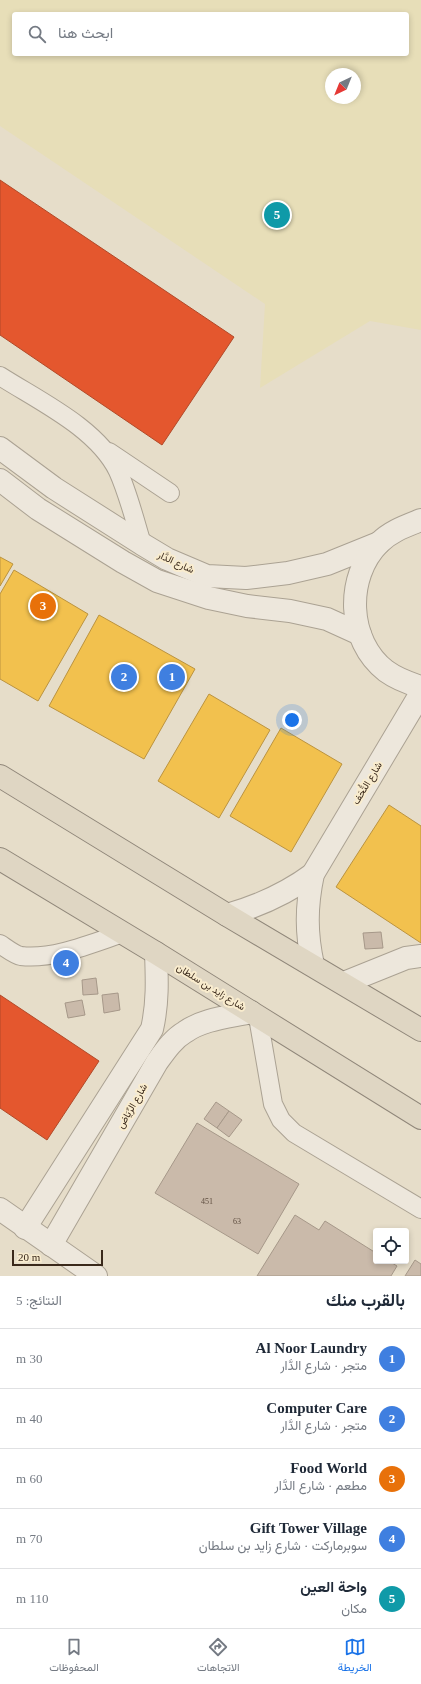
<!DOCTYPE html>
<html lang="ar">
<meta charset="utf-8">
<style>
body{margin:0;font-family:"Times New Roman",Vazirmatn,serif;background:#f2f2f3;color:#1f2937;direction:rtl}
.controls{position:absolute;right:12px;bottom:12px;display:grid;overflow:hidden;border-radius:4px;box-shadow:0 2px 6px #0003}
.controls button{width:36px;height:36px;display:grid;place-items:center;padding:0;border:0;border-bottom:1px solid #e0e1e3;background:#fff;color:#1f2937;font:20px sans-serif}
.compass{position:absolute;left:325px;top:68px;width:36px;height:36px;border-radius:50%;background:#fff;box-shadow:0 2px 6px #0003;rotate:223deg}
.scale{position:absolute;left:12px;bottom:10px;width:91px;box-sizing:border-box;padding-left:4px;border:2px solid #3a291b;border-top:0;font-size:11px;line-height:14px;white-space:nowrap;color:#3a291b;-webkit-text-stroke:3px #f9ecce;paint-order:stroke}
.you{position:absolute;left:292px;top:720px;width:14px;height:14px;margin:-10px;border:3px solid #fff;border-radius:50%;background:#1a73e8;box-shadow:0 0 0 6px #1a73e833}
.badge{display:grid;place-items:center;width:26px;height:26px;border-radius:50%;background:#1a73e8;color:#fff;font-size:13px;font-weight:700}
.pin{position:absolute;translate:-50% -50%;border:2px solid #fff;box-shadow:0 1px 4px #0006}
.list{margin:0;padding:0;list-style:none}
h2{display:flex;justify-content:space-between;align-items:center;height:52px;margin:0;padding:0 16px;font-size:17px}
h2 small{font-size:13px;font-weight:400;color:#747a83}
.list li{display:grid;grid-template-columns:26px 1fr auto;gap:12px;align-items:center;box-sizing:border-box;height:60px;padding:0 16px;border-top:1px solid #e0e1e3}
.list b{display:block;font-size:15px;white-space:nowrap}
.list p{margin:0;font-size:13px;white-space:nowrap;color:#747a83}
.list em{font-size:13px;font-style:normal;color:#747a83}
.icon{flex:none;width:22px;height:22px;fill:none;stroke:currentColor;stroke-width:2;stroke-linecap:round;stroke-linejoin:round}
.map{position:relative;flex:none;width:421px;height:1276px;overflow:hidden;direction:ltr}
.search{position:absolute;background:#fff;box-shadow:0 2px 6px #0003;left:12px;right:12px;top:12px;height:44px;display:flex;align-items:center;gap:10px;box-sizing:border-box;padding:0 14px;border-radius:4px;color:#747a83;font-size:15px}
.sheet{height:352px;background:#fff}
nav{display:flex;justify-content:space-around;align-items:center;box-sizing:border-box;height:56px;border-top:1px solid #e0e1e3;background:#fff;font-size:11px;color:#747a83}
nav a{display:grid;justify-items:center;gap:2px}
nav .on{color:#1a73e8}
.map>svg:first-child{display:block}
</style>
<div class="map">
<svg width="421" height="1276" viewBox="0 0 421 1276">
<rect width="100%" height="100%" fill="#e6ddc9"/>
<!-- farmland -->
<path fill="#e7deb8" fill-rule="evenodd" d="M0,0H421V330L370,321L260,388L265,304L0,126ZM14,14H407V54H14ZM331,74H355V98H331Z"/>
<!-- homes -->
<g fill="#f2c14e" stroke="#bb933f">
<polygon points="0,557 13,564 0,586"/>
<polygon points="14,570 88,614 38,701 0,679 0,594"/>
<polygon points="99,615 195,669 144,759 49,706"/>
<polygon points="209,694 270,730 219,818 158,781"/>
<polygon points="281,728 342,764 291,852 230,816"/>
<polygon points="389,805 421,826 421,943 336,887"/>
</g>
<!-- shops -->
<g fill="#e4572e" stroke="#b14928">
<polygon points="0,180 234,337 162,445 0,335"/>
<polygon points="0,995 99,1061 47,1140 0,1108"/>
</g>
<!-- building -->
<g fill="#cabaaa" stroke="#a69889">
<polygon points="381,932 383,948 365,949 363,933"/>
<polygon points="96,978 98,994 83,995 82,980"/>
<polygon points="118,993 120,1010 104,1013 102,995"/>
<polygon points="82,1000 85,1015 68,1018 65,1003"/>
<polygon points="216,1102 229,1111 217,1128 204,1119"/>
<polygon points="229,1111 242,1120 229,1137 217,1128"/>
<polygon points="197,1123 299,1184 258,1254 155,1193"/>
<polygon points="295,1215 319,1230 325,1221 376,1253 376,1261 389,1261 397,1266 391,1276 257,1276"/>
<polygon points="415,1260 421,1264 421,1276 405,1276"/>
</g>
<g fill="none" stroke-linecap="round" stroke-linejoin="round">
<defs>
<g id="service">
<path d="M0,376C39,401 97,428 118,471C128,493 135,521 142,544"/>
<polyline points="109,452 170,493"/>
<path d="M0,944C6,948 15,955 21,956C53,960 93,943 123,933"/>
<polyline points="258,1017 273,1104 281,1120 294,1133 421,1209"/>
</g>
<g id="minor">
<polyline points="0,448 54,488 142,544 167,559 207,576 246,578 288,573 327,564 379,543"/>
<polyline points="0,480 38,509 123,562 157,581 209,598 247,606 290,611 327,619 360,634"/>
<polyline points="344,983 406,958 421,956"/>
<polyline points="0,1209 96,1276"/>
<path d="M25,1228L152,1029C158,1003 157,979 156,953"/>
<path d="M51,1245L157,1062C165,1051 173,1039 185,1032C203,1019 229,1017 251,1012"/>
</g>
<g id="tertiary">
<path d="M421,520C406,526 391,531 379,543C345,577 347,641 386,671C397,679 408,683 421,687"/>
<path d="M227,915C259,906 286,894 313,874"/>
<path d="M313,965C306,933 306,907 313,874L421,693"/>
</g>
<g id="trunk">
<polyline points="0,776 227,915 421,1030"/>
<polyline points="0,859 156,953 421,1118"/>
</g>
</defs>
<!-- service casing -->
<use href="#service" stroke="#aba293" stroke-width="20"/>
<!-- minor casing -->
<use href="#minor" stroke="#aba293" stroke-width="24"/>
<!-- tertiary casing -->
<use href="#tertiary" stroke="#aba293" stroke-width="24"/>
<!-- trunk casing -->
<use href="#trunk" stroke="#90877a" stroke-width="24"/>
<!-- service -->
<use href="#service" stroke="#ede7dc" stroke-width="18"/>
<!-- minor -->
<use href="#minor" stroke="#ede7dc" stroke-width="22"/>
<!-- tertiary -->
<use href="#tertiary" stroke="#ede7dc" stroke-width="22"/>
<!-- trunk -->
<use href="#trunk" stroke="#dfd6c3" stroke-width="22"/>
</g>
<g text-anchor="middle" dominant-baseline="central" stroke-width="4" stroke-linejoin="round" paint-order="stroke">
<!-- number labels -->
<g font-size="8" fill="#5e4d3f">
<text x="207" y="1201">451</text>
<text x="237" y="1221">63</text>
</g>
<!-- street labels -->
<g font-size="10" fill="#3a291b" stroke="#f9ecce">
<text transform="translate(176 562) rotate(25)">شارع الدَّار</text>
<text transform="translate(367 783) rotate(-59)">شارع التُّحَف</text>
<text transform="translate(211 987) rotate(32)">شارع زايد بن سلطان</text>
<text transform="translate(132 1106) rotate(-60)">شارع الرِّيَاض</text>
</g>
</g>
</svg>
<div class="controls">
<button><svg class="icon" aria-label="locate" viewBox="0 0 24 24"><circle cx="12" cy="12" r="6"/><path d="M12 2v4M12 18v4M2 12h4M18 12h4"/></svg></button>
</div>
<svg class="compass" viewBox="-18 -18 36 36"><path d="M0-13l5 13h-10z" fill="#e53935"/><path d="M0 13l5-13h-10z" fill="#747a83"/></svg>
<div class="scale">20 m</div>
<div class="you"></div>
<div class="pin badge" style="left:172px;top:677px;background:#3f7fe0">1</div>
<div class="pin badge" style="left:124px;top:677px;background:#3f7fe0">2</div>
<div class="pin badge" style="left:43px;top:606px;background:#e8710a">3</div>
<div class="pin badge" style="left:66px;top:963px;background:#3f7fe0">4</div>
<div class="pin badge" style="left:277px;top:215px;background:#0f9aa8">5</div>
<div class="search"><svg class="icon" aria-label="search" viewBox="0 0 24 24"><circle cx="10" cy="10" r="6"/><path d="M15 15l6 6"/></svg>ابحث هنا</div>
</div>
<section class="sheet">
<h2>بالقرب منك<small>النتائج: 5</small></h2>
<ul class="list">
<li><span class="badge" style="background:#3f7fe0">1</span><div><b>Al Noor Laundry</b><p>متجر · شارع الدَّار</p></div><em>30 m</em></li>
<li><span class="badge" style="background:#3f7fe0">2</span><div><b>Computer Care</b><p>متجر · شارع الدَّار</p></div><em>40 m</em></li>
<li><span class="badge" style="background:#e8710a">3</span><div><b>Food World</b><p>مطعم · شارع الدَّار</p></div><em>60 m</em></li>
<li><span class="badge" style="background:#3f7fe0">4</span><div><b>Gift Tower Village</b><p>سوبرماركت · شارع زايد بن سلطان</p></div><em>70 m</em></li>
<li><span class="badge" style="background:#0f9aa8">5</span><div><b>واحة العين</b><p>مكان</p></div><em>110 m</em></li>
</ul>
</section>
<nav>
<a class="on"><svg class="icon" aria-label="map" viewBox="0 0 24 24"><path d="M3 6l6-2 6 2 6-2v14l-6 2-6-2-6 2zM9 4v14M15 6v14"/></svg>الخريطة</a>
<a><svg class="icon" aria-label="directions" viewBox="0 0 24 24"><path d="M12 3l9 9-9 9-9-9zM9 14v-3h6M13 9l2 2-2 2"/></svg>الاتجاهات</a>
<a><svg class="icon" aria-label="saved" viewBox="0 0 24 24"><path d="M7 4h10v16l-5-4-5 4z"/></svg>المحفوظات</a>
</nav>
